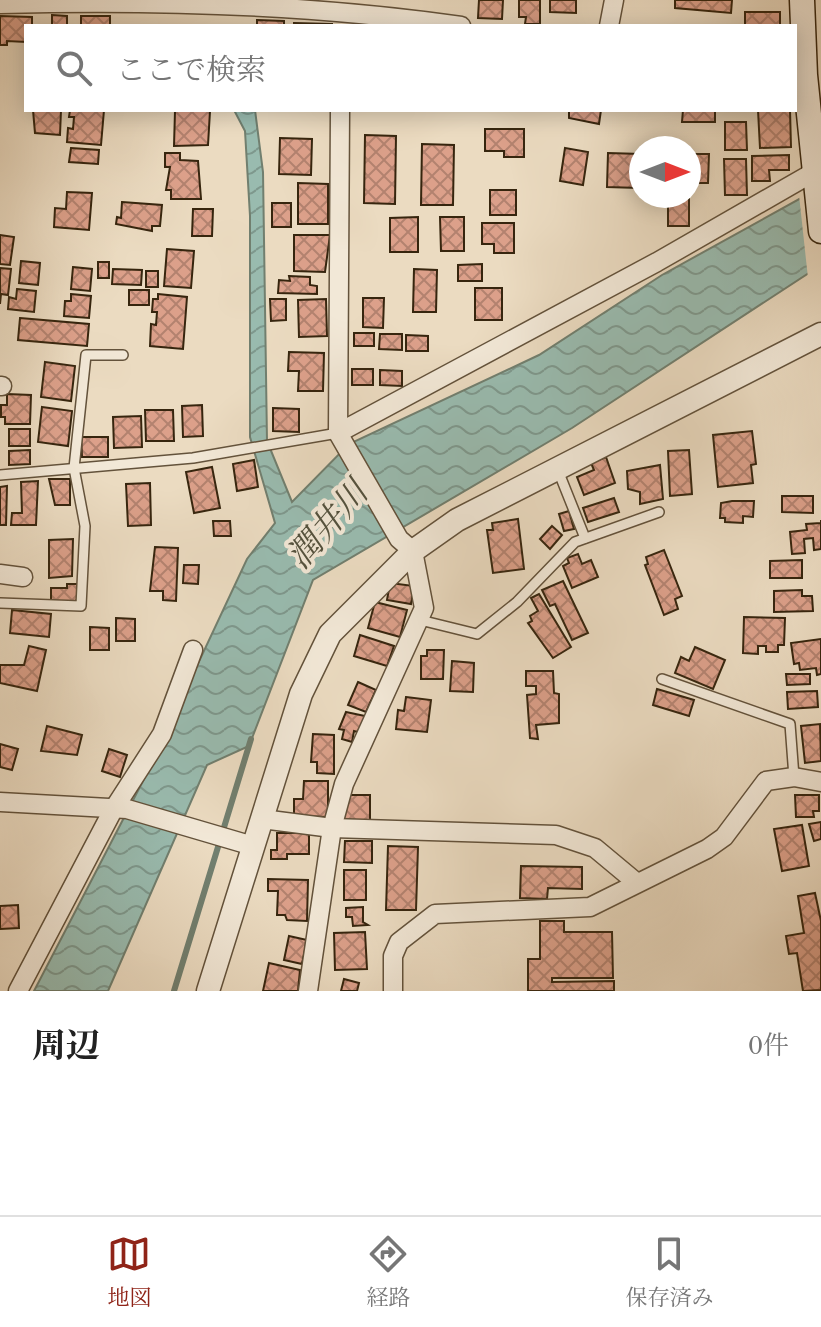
<!DOCTYPE html>
<html lang="ja">
<meta charset="utf-8">
<style>
body{margin:0;font-family:"Old Standard TT","Noto Serif JP",serif;background:#f6f6f6;color:#222}
.compass{position:absolute;left:629px;top:136px;width:72px;height:72px;border-radius:50%;background:#fff;box-shadow:0 4px 20px #0003;rotate:90deg}
.list{margin:0;padding:0;list-style:none}
h2{display:flex;justify-content:space-between;align-items:center;height:104px;margin:0;padding:0 32px;font-size:34px}
h2 small{font-size:26px;font-weight:400;color:#767676}
.icon{flex:none;width:44px;height:44px;fill:none;stroke:currentColor;stroke-width:2;stroke-linecap:round;stroke-linejoin:round}
.map{position:relative;flex:none;width:821px;height:991px;overflow:hidden}
.search{position:absolute;background:#fff;box-shadow:0 4px 20px #0003;left:24px;right:24px;top:24px;height:88px;display:flex;align-items:center;gap:20px;box-sizing:border-box;padding:0 28px;border-radius:0px;color:#767676;font-size:30px}
.sheet{height:224px;background:#fff}
nav{display:flex;justify-content:space-around;align-items:center;box-sizing:border-box;height:112px;border-top:2px solid #e0e0e0;background:#fff;font-size:22px;color:#767676}
nav a{display:grid;justify-items:center;gap:4px}
nav .on{color:#8f2418}
.map>svg:first-child{display:block}
</style>
<div class="map">
<svg width="821" height="991" viewBox="0 0 821 991">
<defs>
<pattern id="water-waves" width="16" height="10" patternUnits="userSpaceOnUse" patternTransform="scale(2)"><rect width="16" height="10" fill="#99bbaf"/><path d="M0 5q4-4 8 0t8 0" fill="none" stroke="#7e988d"/></pattern>
<pattern id="building-cross-hatch" width="8" height="8" patternUnits="userSpaceOnUse" patternTransform="scale(2)"><rect width="8" height="8" fill="#dca08a"/><path d="M0 0l8 8M0 8l8-8" fill="none" stroke="#b3826f"/></pattern>
</defs>
<rect width="100%" height="100%" fill="#ebdbc1"/>
<filter id="stains"><feTurbulence type="fractalNoise" baseFrequency=".0025" numOctaves="4"/><feColorMatrix values="0 0 0 0 .2 0 0 0 0 .09 0 0 0 0 .02 0 0 0 .5 -.17"/></filter>
<radialGradient id="worn" r=".72"><stop offset=".6" stop-color="#630" stop-opacity="0"/><stop offset="1" stop-color="#630" stop-opacity=".3"/></radialGradient>
<!-- water -->
<polygon fill="url(#water-waves)" stroke="#717f6f" stroke-width="2" points="234,110 255,110 263,172 267,441 292,502 349,444 539,355 662,275 821,187 821,265 572,428 313,580 249,746 207,765 108,991 34,991 143,781 247,559 275,523 250,437 250,216 245,131"/>
<!-- pier -->
<polygon fill="#ebdbc1" points="821,183 821,269 808,278 799,195"/>
<g fill="none" stroke-linecap="round" stroke-linejoin="round">
<!-- stream -->
<polyline stroke="#717f6f" stroke-width="6" points="174,991 251,739"/>
</g>
<!-- building -->
<g fill="url(#building-cross-hatch)" stroke="#36250e" stroke-width="2">
<polygon points="479,0 503,0 502,19 478,18"/>
<polygon points="519,0 540,0 540,24 525,24 526,17 519,17"/>
<polygon points="550,0 576,0 576,13 550,12"/>
<polygon points="675,0 732,0 731,13 675,8"/>
<rect x="745" y="12" width="35" height="14"/>
<polygon points="52,15 67,16 67,26 52,26"/>
<polygon points="0,16 32,17 32,26 26,26 26,42 7,41 7,45 0,45"/>
<rect x="81" y="16" width="29" height="10"/>
<polygon points="257,20 284,21 284,26 257,26"/>
<polygon points="294,23 332,24 332,26 294,26"/>
<polygon points="33,110 61,110 60,135 35,133"/>
<polygon points="70,110 104,110 101,145 67,142 68,128 73,129 74,117 69,117"/>
<polygon points="569,110 601,110 599,124 569,118"/>
<polygon points="683,110 715,110 715,122 682,122"/>
<polygon points="758,110 790,110 791,147 760,148"/>
<polygon points="175,111 210,111 208,145 174,146"/>
<polygon points="725,122 746,122 747,150 725,150"/>
<polygon points="485,129 524,129 524,157 504,157 504,151 485,151"/>
<polygon points="365,135 396,136 395,204 364,203"/>
<polygon points="280,138 312,139 311,175 279,174"/>
<polygon points="422,144 454,145 453,205 421,205"/>
<polygon points="71,148 99,150 98,164 69,162"/>
<polygon points="565,148 588,152 583,185 560,181"/>
<polygon points="165,153 180,153 180,160 198,161 201,199 171,199 171,190 166,190 170,167 165,167"/>
<polygon points="608,153 641,154 639,188 607,187"/>
<polygon points="689,154 709,154 708,183 689,183"/>
<polygon points="789,155 789,170 769,170 770,181 752,181 752,156"/>
<polygon points="724,159 746,159 747,195 725,195"/>
<polygon points="298,183 328,184 328,224 298,224"/>
<rect x="490" y="190" width="26" height="25"/>
<polygon points="689,191 689,226 668,226 668,196 689,196"/>
<polygon points="67,192 92,193 89,230 54,227 55,208 66,209"/>
<polygon points="122,202 162,205 160,226 152,226 152,231 116,224 117,217 121,218"/>
<rect x="272" y="203" width="19" height="24"/>
<polygon points="193,209 213,209 212,236 192,236"/>
<polygon points="418,217 418,252 390,252 390,218"/>
<polygon points="440,217 464,217 464,251 441,251"/>
<polygon points="482,223 514,223 514,253 494,253 494,244 482,244"/>
<polygon points="0,235 14,237 10,265 0,264"/>
<polygon points="294,235 330,235 325,272 294,271"/>
<polygon points="167,249 194,251 191,288 164,286"/>
<polygon points="21,261 40,263 38,285 19,283"/>
<rect x="98" y="262" width="11" height="16"/>
<polygon points="482,264 482,281 458,281 458,265"/>
<polygon points="73,267 92,269 90,291 71,289"/>
<polygon points="0,268 11,269 8,295 1,294 0,304"/>
<polygon points="113,269 142,270 141,285 112,284"/>
<polygon points="414,269 437,270 436,312 413,312"/>
<rect x="146" y="271" width="12" height="16"/>
<polygon points="289,276 310,277 310,285 317,286 317,294 278,293 279,280 290,281"/>
<rect x="475" y="288" width="27" height="32"/>
<polygon points="17,289 36,291 34,312 8,309 9,297 16,299"/>
<rect x="129" y="290" width="20" height="15"/>
<polygon points="71,294 91,296 89,318 64,316 65,301 71,301"/>
<polygon points="158,294 187,297 183,349 150,346 151,324 156,325 157,312 152,312 153,299 158,299"/>
<polygon points="363,298 384,298 383,328 363,327"/>
<polygon points="270,299 286,299 286,320 271,321"/>
<polygon points="326,299 327,336 299,337 298,300"/>
<polygon points="20,318 89,324 87,346 18,340"/>
<rect x="354" y="333" width="20" height="13"/>
<polygon points="380,334 402,334 402,350 379,349"/>
<polygon points="406,335 428,336 428,351 406,351"/>
<polygon points="289,352 324,353 323,391 298,391 299,371 288,371"/>
<polygon points="45,362 75,366 71,401 41,397"/>
<rect x="352" y="369" width="21" height="16"/>
<polygon points="380,370 402,371 402,386 380,385"/>
<polygon points="7,394 31,395 30,424 5,424 5,417 1,417 1,405 7,405"/>
<polygon points="202,405 203,436 183,437 182,406"/>
<polygon points="42,407 72,411 68,446 38,442"/>
<polygon points="273,408 299,409 299,432 273,431"/>
<polygon points="145,410 173,410 174,441 146,441"/>
<polygon points="141,416 142,447 114,448 113,417"/>
<rect x="9" y="429" width="21" height="17"/>
<polygon points="752,431 756,464 751,465 753,483 718,487 713,435"/>
<polygon points="81,437 108,437 108,457 82,457"/>
<polygon points="30,450 30,464 9,465 9,451"/>
<polygon points="689,450 692,494 670,496 668,451"/>
<polygon points="606,457 615,483 584,495 577,477 594,470 591,463"/>
<polygon points="254,460 258,487 237,491 233,464"/>
<polygon points="660,465 663,499 640,504 640,492 628,489 627,471"/>
<polygon points="212,467 220,508 194,513 186,472"/>
<polygon points="49,479 70,479 70,505 55,505"/>
<polygon points="38,481 36,525 11,525 12,513 22,513 21,482"/>
<polygon points="150,483 151,525 128,526 126,484"/>
<polygon points="7,486 6,525 0,525 0,487"/>
<polygon points="782,496 813,496 813,513 782,512"/>
<polygon points="614,498 619,512 588,522 583,508"/>
<polygon points="732,501 754,501 753,517 743,516 743,523 725,522 725,518 720,518 721,503"/>
<polygon points="569,511 574,529 564,531 559,514"/>
<polygon points="518,519 524,569 493,573 487,530 493,530 492,523"/>
<polygon points="821,520 821,549 814,550 813,538 804,539 805,553 792,554 790,532 807,530 806,524 821,523"/>
<polygon points="213,521 230,521 231,536 214,536"/>
<polygon points="552,526 562,535 550,549 540,539"/>
<polygon points="73,539 72,576 49,578 49,540"/>
<polygon points="155,547 178,548 176,601 163,600 163,591 150,591"/>
<polygon points="664,550 682,596 675,599 678,609 664,615 645,565 648,564 646,557"/>
<polygon points="578,554 582,564 591,560 598,577 572,588 563,566 569,563 567,558"/>
<polygon points="802,560 802,578 770,578 770,561"/>
<polygon points="184,565 199,565 198,584 183,583"/>
<polygon points="563,581 588,633 572,640 555,604 550,606 542,590"/>
<polygon points="390,583 414,586 411,604 387,600"/>
<polygon points="67,584 77,584 77,602 51,601 51,588 67,588"/>
<polygon points="802,590 802,596 812,596 813,611 774,612 774,591"/>
<polygon points="539,594 571,647 553,658 528,623 532,621 530,616 538,611 531,598"/>
<polygon points="375,602 407,610 400,637 368,628"/>
<polygon points="12,610 51,614 49,637 10,633"/>
<polygon points="744,617 785,618 784,645 778,645 778,652 766,652 766,646 758,646 758,654 743,653"/>
<polygon points="116,618 135,619 135,641 116,641"/>
<polygon points="90,627 109,628 109,650 90,650"/>
<polygon points="360,635 394,646 387,666 354,656"/>
<polygon points="821,639 821,674 817,675 816,668 800,670 799,663 794,664 791,643"/>
<polygon points="29,646 46,650 37,691 0,683 0,665 24,665"/>
<polygon points="695,647 725,660 713,689 675,673 681,657 689,661"/>
<polygon points="427,650 444,650 443,679 421,679 421,656 427,656"/>
<polygon points="452,661 474,663 473,692 450,691"/>
<polygon points="526,671 553,671 554,693 559,694 559,723 536,725 538,739 530,738 527,695 536,694 536,686 526,686"/>
<polygon points="786,674 810,674 810,684 787,685"/>
<polygon points="358,682 376,690 366,712 348,705"/>
<polygon points="657,689 694,700 689,716 653,705"/>
<polygon points="817,691 818,707 788,709 787,692"/>
<polygon points="406,697 431,700 427,732 396,729 398,710 404,711"/>
<polygon points="346,712 365,716 361,733 354,731 352,742 342,739 344,730 339,729"/>
<polygon points="820,724 821,761 805,763 801,726"/>
<polygon points="47,726 82,735 77,755 41,751"/>
<polygon points="313,734 334,735 334,774 317,773 317,762 311,762"/>
<polygon points="0,744 18,749 12,770 0,767"/>
<polygon points="109,749 127,755 120,777 102,771"/>
<polygon points="304,781 328,781 328,817 294,816 294,799 303,799"/>
<rect x="344" y="795" width="26" height="25"/>
<polygon points="795,795 819,795 819,811 813,811 814,817 796,817"/>
<polygon points="821,822 821,839 814,841 809,824"/>
<polygon points="802,825 809,866 782,871 774,829"/>
<polygon points="277,833 309,833 309,854 287,854 287,859 271,859 271,850 277,850"/>
<polygon points="345,841 372,841 372,863 344,862"/>
<polygon points="388,846 418,847 416,910 386,910"/>
<polygon points="521,866 582,867 582,889 548,888 547,899 520,898"/>
<rect x="344" y="870" width="22" height="30"/>
<polygon points="268,879 308,880 307,921 287,920 285,915 277,915 278,891 268,891"/>
<polygon points="815,893 821,921 821,990 803,991 797,953 789,954 786,936 804,933 798,896"/>
<polygon points="18,905 19,928 0,929 0,906"/>
<polygon points="363,907 363,922 368,925 353,926 352,917 346,917 346,908"/>
<polygon points="540,921 564,921 564,932 612,932 613,978 552,978 552,982 614,981 614,991 528,991 528,959 540,959"/>
<polygon points="365,932 367,969 335,970 334,933"/>
<polygon points="289,936 307,940 302,964 284,960"/>
<polygon points="269,963 300,970 298,991 263,991"/>
<polygon points="344,979 359,983 357,991 341,991"/>
</g>
<g fill="none" stroke-linecap="round" stroke-linejoin="round">
<defs>
<g id="service">
<polyline points="557,468 585,538"/>
<polyline points="0,475 193,458 338,433"/>
<polyline points="0,603 81,606 85,526 74,468 86,355 123,355"/>
<polyline points="420,620 477,634 517,602 575,542 659,512"/>
<polyline points="662,679 790,724 794,777"/>
</g>
<g id="minor">
<path d="M0,4C154,0 309,4 461,26"/>
<polyline points="609,26 614,0"/>
<polyline points="0,386 2,386"/>
<polyline points="338,433 657,262 821,168"/>
<polyline points="0,574 23,577"/>
<polyline points="0,802 127,809 253,846"/>
<polyline points="262,819 332,828 556,835 595,848 637,883"/>
<polyline points="18,991 113,810 162,734 193,650"/>
<polyline points="308,991 332,828 344,784 424,608 413,551 399,539 338,433 340,110"/>
<polyline points="393,991 393,956 399,942 435,914 590,907 707,849 724,837 766,781 794,777 821,782"/>
</g>
<polyline id="tertiary" points="208,991 301,694 330,634 413,551 457,520 821,334"/>
<polyline id="secondary" points="802,0 805,75 821,231"/>
</defs>
<!-- service casing -->
<use href="#service" stroke="#63523b" stroke-width="12"/>
<!-- minor casing -->
<use href="#minor" stroke="#63523b" stroke-width="21"/>
<!-- tertiary casing -->
<use href="#tertiary" stroke="#63523b" stroke-width="25"/>
<!-- secondary casing -->
<use href="#secondary" stroke="#36250e" stroke-width="27"/>
<!-- service -->
<use href="#service" stroke="#f2e8d7" stroke-width="9"/>
<!-- minor -->
<use href="#minor" stroke="#f2e8d7" stroke-width="18"/>
<!-- tertiary -->
<use href="#tertiary" stroke="#f2e8d7" stroke-width="22"/>
<!-- secondary -->
<use href="#secondary" stroke="#f2e8d7" stroke-width="24"/>
</g>
<g text-anchor="middle" dominant-baseline="central" stroke-width="8" stroke-linejoin="round" paint-order="stroke">
<!-- water labels -->
<g font-size="34" font-style="italic" fill="#54523e" stroke="#f2e8d7">
<text transform="translate(329 526) rotate(-49)">潤井川</text>
</g>
</g>
<rect width="100%" height="100%" filter="url(#stains)"/>
<rect width="100%" height="100%" fill="url(#worn)"/>
</svg>
<svg class="compass" viewBox="-18 -18 36 36"><path d="M0-13l5 13h-10z" fill="#e53935"/><path d="M0 13l5-13h-10z" fill="#767676"/></svg>
<div class="search"><svg class="icon" aria-label="search" viewBox="0 0 24 24"><circle cx="10" cy="10" r="6"/><path d="M15 15l6 6"/></svg>ここで検索</div>
</div>
<section class="sheet">
<h2>周辺<small>0件</small></h2>
<ul class="list">
</ul>
</section>
<nav>
<a class="on"><svg class="icon" aria-label="map" viewBox="0 0 24 24"><path d="M3 6l6-2 6 2 6-2v14l-6 2-6-2-6 2zM9 4v14M15 6v14"/></svg>地図</a>
<a><svg class="icon" aria-label="directions" viewBox="0 0 24 24"><path d="M12 3l9 9-9 9-9-9zM9 14v-3h6M13 9l2 2-2 2"/></svg>経路</a>
<a><svg class="icon" aria-label="saved" viewBox="0 0 24 24"><path d="M7 4h10v16l-5-4-5 4z"/></svg>保存済み</a>
</nav>
